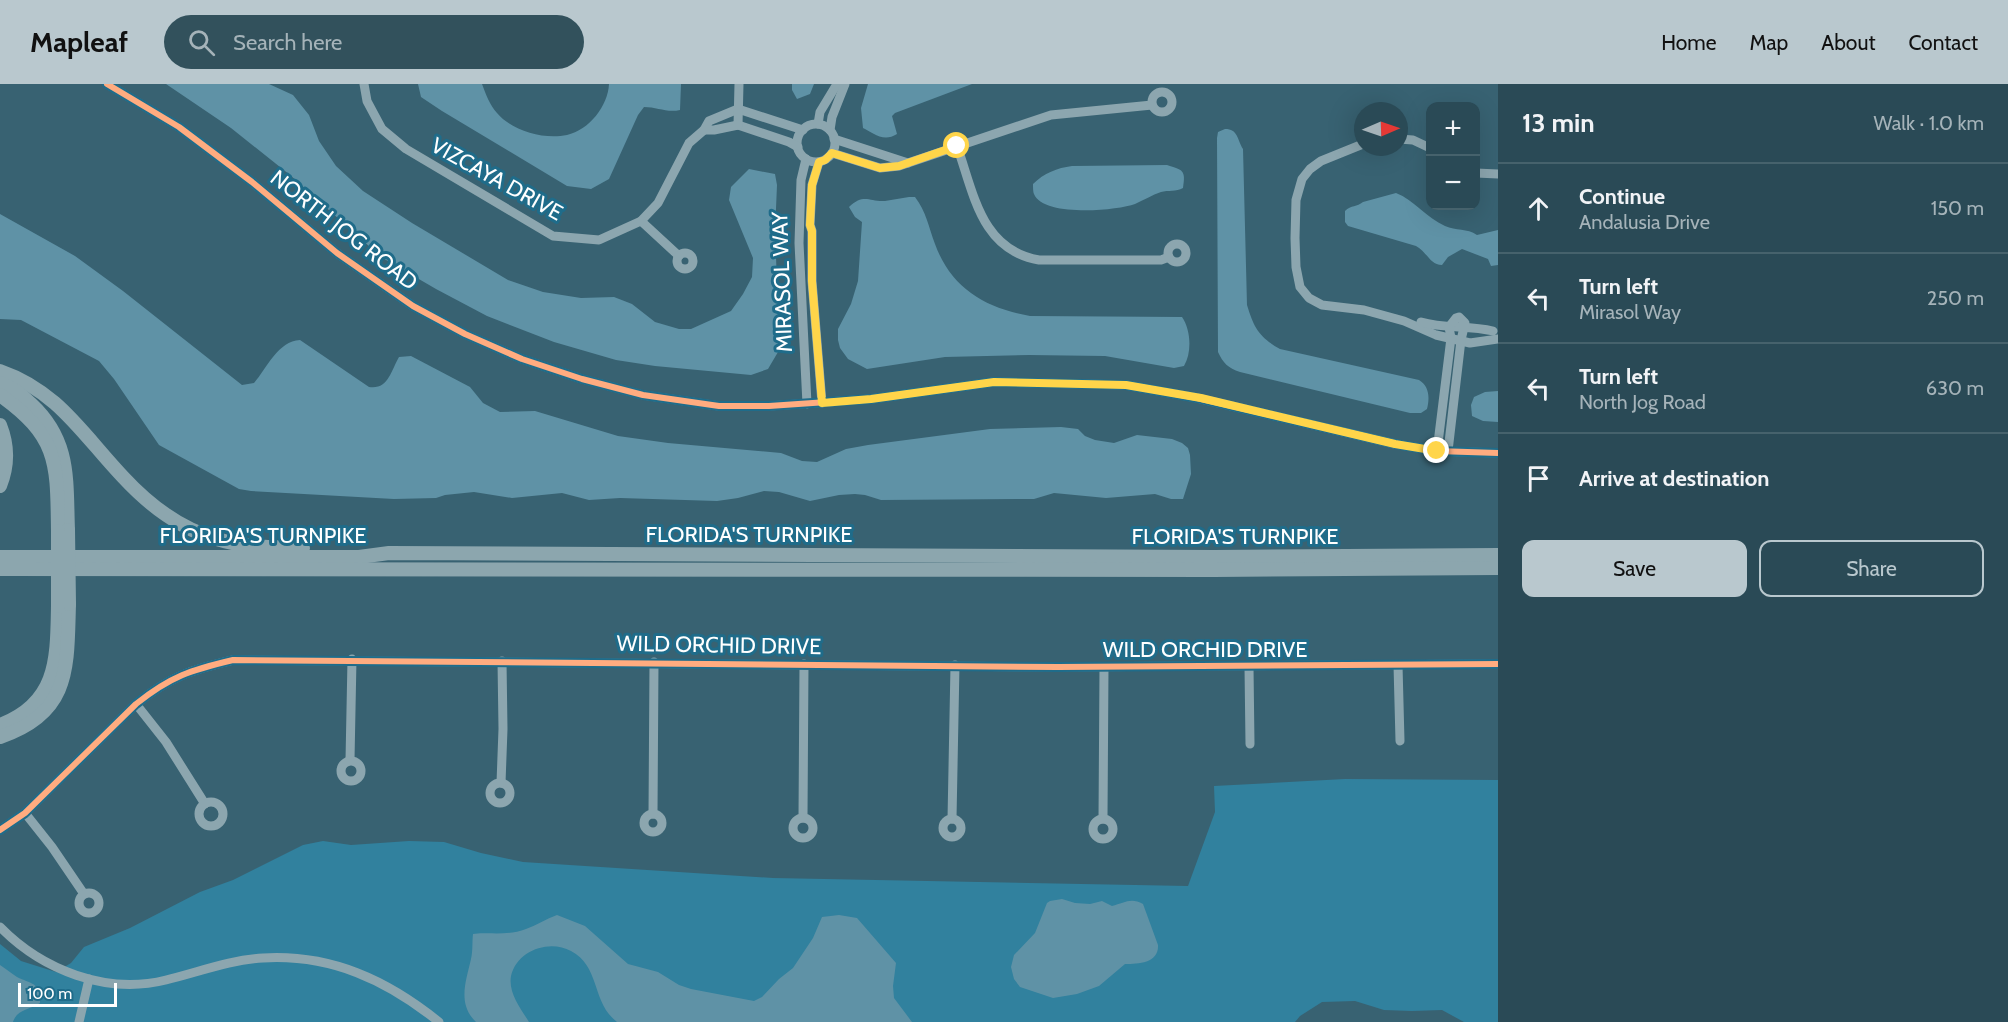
<!DOCTYPE html>
<meta charset="utf-8">
<style>
body{margin:0;font-family:Cabin,sans-serif;background:#32515c;color:#f1f3f6}
.controls{position:absolute;right:18px;top:18px;display:grid;overflow:hidden;border-radius:12px;box-shadow:0 6px 24px #0002}
.controls button{width:54px;height:54px;display:grid;place-items:center;padding:0;border:0;border-bottom:2px solid #46626c;background:#2a4a56;color:#f1f3f6;font:30px sans-serif}
.compass{position:absolute;left:1354px;top:18px;width:54px;height:54px;border-radius:50%;background:#2a4a56;box-shadow:0 6px 24px #0002;rotate:88deg}
.scale{position:absolute;left:18px;bottom:15px;width:99px;box-sizing:border-box;padding-left:6px;border:3px solid #fff;border-top:0;font-size:16px;line-height:21px;white-space:nowrap;color:#fff;-webkit-text-stroke:4px #1f6c8a;paint-order:stroke}
.stop{position:absolute;width:18px;height:18px;margin:-14px;border:4px solid #ffd54a;border-radius:50%;background:#fff}
.stop.end{background:#ffd54a;border-color:#fff;box-shadow:0 2px 6px #0008}
.list{margin:0;padding:0;list-style:none}
h2{display:flex;justify-content:space-between;align-items:center;height:78px;margin:0;padding:0 24px;font-size:26px}
h2 small{font-size:20px;font-weight:400;color:#a5b3b9}
.list li{display:grid;grid-template-columns:39px 1fr auto;gap:18px;align-items:center;box-sizing:border-box;height:90px;padding:0 24px;border-top:2px solid #46626c}
.list b{display:block;font-size:22px;white-space:nowrap}
.list p{margin:0;font-size:20px;white-space:nowrap;color:#a5b3b9}
.list em{font-size:20px;font-style:normal;color:#a5b3b9}
.actions{display:flex;gap:12px;padding:18px 24px}
.actions a{flex:1;padding:14px 0;border:2px solid #b9c8ce;border-radius:12px;text-align:center;font-size:21px;color:#b9c8ce}
.actions .main{background:#b9c8ce;color:#111}
.icon{flex:none;width:33px;height:33px;fill:none;stroke:currentColor;stroke-width:2;stroke-linecap:round;stroke-linejoin:round}
.map{position:relative;flex:none;width:1498px;height:938px;overflow:hidden}
header{display:flex;align-items:center;gap:36px;box-sizing:border-box;height:84px;padding:0 30px;background:#b9c8ce;color:#111}
header strong{font-size:28px}
nav{display:flex;gap:33px;margin-inline-start:auto;font-size:21px}
.search{width:420px;height:54px;background:#32515c;display:flex;align-items:center;gap:15px;box-sizing:border-box;padding:0 21px;border-radius:33px;color:#a5b3b9;font-size:22px}
main{display:flex}
aside{flex:1;background:#2a4a56}
.map>svg:first-child{display:block}
</style>
<header>
<strong>Mapleaf</strong>
<div class="search"><svg class="icon" aria-label="search" viewBox="0 0 24 24"><circle cx="10" cy="10" r="6"/><path d="M15 15l6 6"/></svg>Search here</div>
<nav><a>Home</a><a>Map</a><a>About</a><a>Contact</a></nav>
</header>
<main>
<div class="map">
<svg width="1498" height="938" viewBox="0 0 1498 938">
<rect width="100%" height="100%" fill="#386272"/>
<!-- green -->
<polygon fill="#31819e" points="1345,695 1498,696 1498,938 1464,938 1442,926 1412,927 1384,926 1355,917 1322,918 1300,932 1295,938 0,938 0,860 21,877 56,888 71,879 84,863 130,844 200,808 233,796 303,761 323,757 351,761 409,757 444,758 481,769 523,778 773,794 1188,802 1215,728 1214,702"/>
<!-- water -->
<g fill="#5f92a6">
<polygon points="166,0 269,0 293,11 309,31 319,57 336,82 363,107 412,139 508,196 543,208 581,214 614,213 632,220 655,238 679,245 691,245 731,227 743,210 752,193 753,174 729,116 731,103 749,85 775,90 777,101 775,148 779,248 778,268 768,285 751,291 655,282 616,276 554,258 487,232 436,205 381,173 290,91 231,44"/>
<path d="M418,0H482C486,11 490,21 497,29C512,47 544,56 567,51C589,46 608,22 609,0H681L680,26C667,29 657,23 644,23L638,31L609,95L591,105L567,102L442,27L421,13Z"/>
<polygon points="792,0 814,0 810,10 797,15 792,6"/>
<path d="M868,0H972L895,29L892,32L897,50C883,59 872,48 863,44L861,24Z"/>
<path d="M1225,45C1238,45 1237,55 1243,65L1247,221C1254,244 1259,253 1280,265L1419,296C1429,302 1430,313 1427,325L1421,329H1410L1240,288C1228,284 1223,279 1218,268L1217,54L1218,48Z"/>
<path d="M1167,81C1183,86 1186,86 1183,104C1176,108 1168,106 1161,108C1152,111 1144,116 1135,120C1116,127 1043,133 1034,110C1033,108 1033,102 1033,100C1044,89 1057,84 1072,82Z"/>
<path d="M1396,109C1414,116 1427,134 1445,142C1456,147 1467,144 1477,151L1498,146V181L1491,182L1488,175L1462,165L1448,173L1442,181C1430,181 1428,169 1416,162L1348,142L1345,138V127C1351,121 1357,123 1363,118Z"/>
<path d="M909,113H915C926,127 929,144 935,160C951,204 985,224 1030,232L1182,233C1191,246 1192,269 1184,282L1174,284L1105,272L1029,271L945,273L867,285L848,275L840,264L838,256V245L851,220L858,197L862,138L855,133L849,123C864,109 869,118 885,117C893,116 901,114 909,113Z"/>
<path d="M0,130L75,172L123,207L242,301L254,299C267,284 278,257 300,256L369,303C388,306 391,287 399,273L411,272L470,303L483,319L500,328L535,327L618,352L668,359L781,369L802,377L817,378L846,365L868,361L990,345L1061,343L1078,345L1085,352L1095,356L1114,359L1137,351L1172,355L1182,359L1188,364L1190,371L1191,390L1183,415H1171L1155,410L1106,414L1054,409L1034,415L881,416L865,411L855,410L839,411L810,417L779,408L764,407L738,414L717,417L620,414L589,416L562,409L512,414L474,408L445,411L436,414L394,415L251,407L239,405L159,361L114,295L99,277L21,236L0,235Z"/>
<polygon points="1498,307 1498,338 1483,337 1472,332 1471,321 1474,313 1485,308"/>
<path d="M1062,815L1075,819L1090,820L1102,817L1112,822C1124,819 1131,813 1143,820L1158,861C1159,879 1139,880 1125,880L1099,902L1077,910L1053,914L1020,903L1014,895L1011,883L1014,871L1035,849L1047,819L1050,817Z"/>
<path d="M557,831L585,842L628,880L658,888L679,901L691,905L754,917L762,913L779,895L793,884L813,854L822,833L839,831L857,834L896,879L893,902L894,914L912,938H617C591,918 601,883 571,867C550,855 517,866 511,892C508,909 521,925 529,938H476C457,920 466,897 471,875C473,867 472,858 473,850C491,848 509,852 526,845C537,841 546,835 557,831Z"/>
<path d="M0,881C6,885 11,889 17,893C31,900 41,898 40,919C30,926 17,925 13,938H0Z"/>
</g>
<g fill="none" stroke-linecap="round" stroke-linejoin="round">
<!-- minor -->
<g stroke="#8ca6af" stroke-width="9">
<polyline points="107,0 179,43 252,98 337,169 413,222 465,250 522,275 582,295 643,311 719,322 769,322 871,315 994,298 1126,301 1197,314 1395,360 1437,367 1498,369"/>
<polyline points="364,0 367,17 382,45 406,65 553,152 599,156 641,137 658,119 689,59 704,46 709,37 738,25 803,46"/>
<circle cx="1162" cy="18" r="10"/>
<polyline points="818,40 820,28 837,0"/>
<circle cx="816" cy="59" r="19"/>
<polyline points="738,41 789,58 798,63"/>
<polyline points="738,41 739,0"/>
<polyline points="704,46 714,46 738,41"/>
<polyline points="830,46 832,33 845,0"/>
<polyline points="834,55 908,79"/>
<polyline points="1399,55 1413,56 1430,64"/>
<polyline points="1363,60 1321,77 1310,85 1302,95 1296,116 1295,154 1296,183 1300,203 1309,214 1322,221 1364,226 1404,237 1436,251 1470,259 1498,255"/>
<path d="M957,62C974,110 981,166 1039,176H1161L1169,173"/>
<polyline points="832,69 880,84 899,82 1051,31 1152,21"/>
<polyline points="806,75 801,96 799,159 807,320"/>
<polyline points="819,78 812,101 810,141 812,147 812,197 822,319"/>
<polyline points="1476,89 1498,90"/>
<polyline points="641,137 679,172"/>
<circle cx="1177" cy="169" r="9"/>
<circle cx="685" cy="177" r="8"/>
<path d="M1421,238C1444,245 1469,241 1493,247"/>
<polyline points="1437,367 1451,254 1449,243 1456,234 1459,233 1465,239 1461,256 1448,367"/>
<polyline points="1398,581 1400,657"/>
<polyline points="1249,583 1250,660"/>
<polyline points="136,620 166,658 205,720"/>
<polyline points="350,676 352,575"/>
<circle cx="351" cy="687" r="10"/>
<circle cx="500" cy="709" r="10"/>
<polyline points="501,699 503,645 502,577"/>
<circle cx="211" cy="730" r="12"/>
<polyline points="25,729 52,763 84,810"/>
<circle cx="653" cy="739" r="9"/>
<polyline points="653,730 654,578"/>
<polyline points="803,734 804,580"/>
<circle cx="803" cy="744" r="10"/>
<circle cx="952" cy="744" r="9"/>
<polyline points="952,735 955,581"/>
<polyline points="1103,735 1104,583"/>
<circle cx="1103" cy="745" r="10"/>
<path d="M0,746L25,729L136,620C171,592 191,586 233,576L1058,583L1498,580"/>
<circle cx="89" cy="819" r="10"/>
<path d="M0,843C42,886 106,911 166,896C199,888 229,876 263,874C331,870 387,896 439,938"/>
<polyline points="79,938 89,895"/>
</g>
<!-- highway -->
<g stroke="#8ca6ae" stroke-width="14">
<path d="M0,287C58,307 83,351 123,393C148,420 180,445 217,455C245,464 274,463 303,464"/>
<path d="M0,299C12,303 22,311 31,320C71,357 66,396 68,446"/>
<path d="M0,311C59,353 57,379 58,447"/>
<path d="M0,341C8,361 8,382 0,402"/>
<polyline points="0,473 359,473 389,469 1214,473 1498,471"/>
<polyline points="0,485 1214,486 1498,484"/>
<path d="M0,641C58,619 57,575 58,522"/>
<path d="M0,653C71,629 67,584 69,520"/>
</g>
<!-- highway-bridge -->
<g stroke="#8ca6ae" stroke-width="14">
<polyline points="68,446 69,520"/>
<polyline points="58,447 58,522"/>
</g>
<defs>
<g id="cycleway">
<polyline points="107,0 179,43 252,98 337,169 413,222 465,250 522,275 582,295 643,311 719,322 769,322 871,315 994,298 1126,301 1197,314 1395,360 1437,367 1498,369"/>
<path d="M0,746L25,729L136,620C171,592 191,586 233,576L1058,583L1498,580"/>
</g>
</defs>
<!-- cycleway casing -->
<use href="#cycleway" stroke="#1f6c8a" stroke-width="10"/>
<!-- cycleway -->
<use href="#cycleway" stroke="#ffac80" stroke-width="6"/>
</g>
<g fill="none" stroke-linecap="round" stroke-linejoin="round">
<!-- route -->
<polyline stroke="#ffd54a" stroke-width="8" points="957,62 899,82 880,84 832,69 825,76 819,78 812,101 810,141 812,147 812,197 822,319 871,315 994,298 1126,301 1201,314 1395,360 1437,367"/>
</g>
<g text-anchor="middle" dominant-baseline="central" stroke-width="6" stroke-linejoin="round" paint-order="stroke">
<!-- street labels -->
<g font-size="22" fill="#fff" stroke="#1f6c8a">
<text transform="translate(497 95) rotate(29)">VIZCAYA DRIVE</text>
<text transform="translate(344 146) rotate(38)">NORTH JOG ROAD</text>
<text transform="translate(782 198) rotate(-92)">MIRASOL WAY</text>
<text x="749" y="450">FLORIDA'S TURNPIKE</text>
<text x="263" y="451">FLORIDA'S TURNPIKE</text>
<text x="1235" y="452">FLORIDA'S TURNPIKE</text>
<text transform="translate(719 561) rotate(1)">WILD ORCHID DRIVE</text>
<text x="1205" y="565">WILD ORCHID DRIVE</text>
</g>
</g>
</svg>
<div class="controls">
<button>+</button>
<button>−</button>
</div>
<svg class="compass" viewBox="-18 -18 36 36"><path d="M0-13l5 13h-10z" fill="#e53935"/><path d="M0 13l5-13h-10z" fill="#a5b3b9"/></svg>
<div class="scale">100 m</div>
<div class="stop" style="left:957px;top:62px"></div>
<div class="stop end" style="left:1437px;top:367px"></div>
</div>
<aside>
<h2>13 min<small>Walk · 1.0 km</small></h2>
<ul class="list">
<li><svg class="icon" aria-label="ahead" viewBox="0 0 24 24"><path d="M12 20V5M6 11l6-6 6 6"/></svg><div><b>Continue</b><p>Andalusia Drive</p></div><em>150 m</em></li>
<li><svg class="icon" aria-label="left" viewBox="0 0 24 24"><path d="M17 20v-9H6M10 6l-5 5 5 5"/></svg><div><b>Turn left</b><p>Mirasol Way</p></div><em>250 m</em></li>
<li><svg class="icon" aria-label="left" viewBox="0 0 24 24"><path d="M17 20v-9H6M10 6l-5 5 5 5"/></svg><div><b>Turn left</b><p>North Jog Road</p></div><em>630 m</em></li>
<li><svg class="icon" aria-label="arrive" viewBox="0 0 24 24"><path d="M6 21V4h12l-3 4 3 4H6"/></svg><div><b>Arrive at destination</b></div></li>
</ul>
<div class="actions"><a class="main">Save</a><a>Share</a></div>
</aside>
</main>
